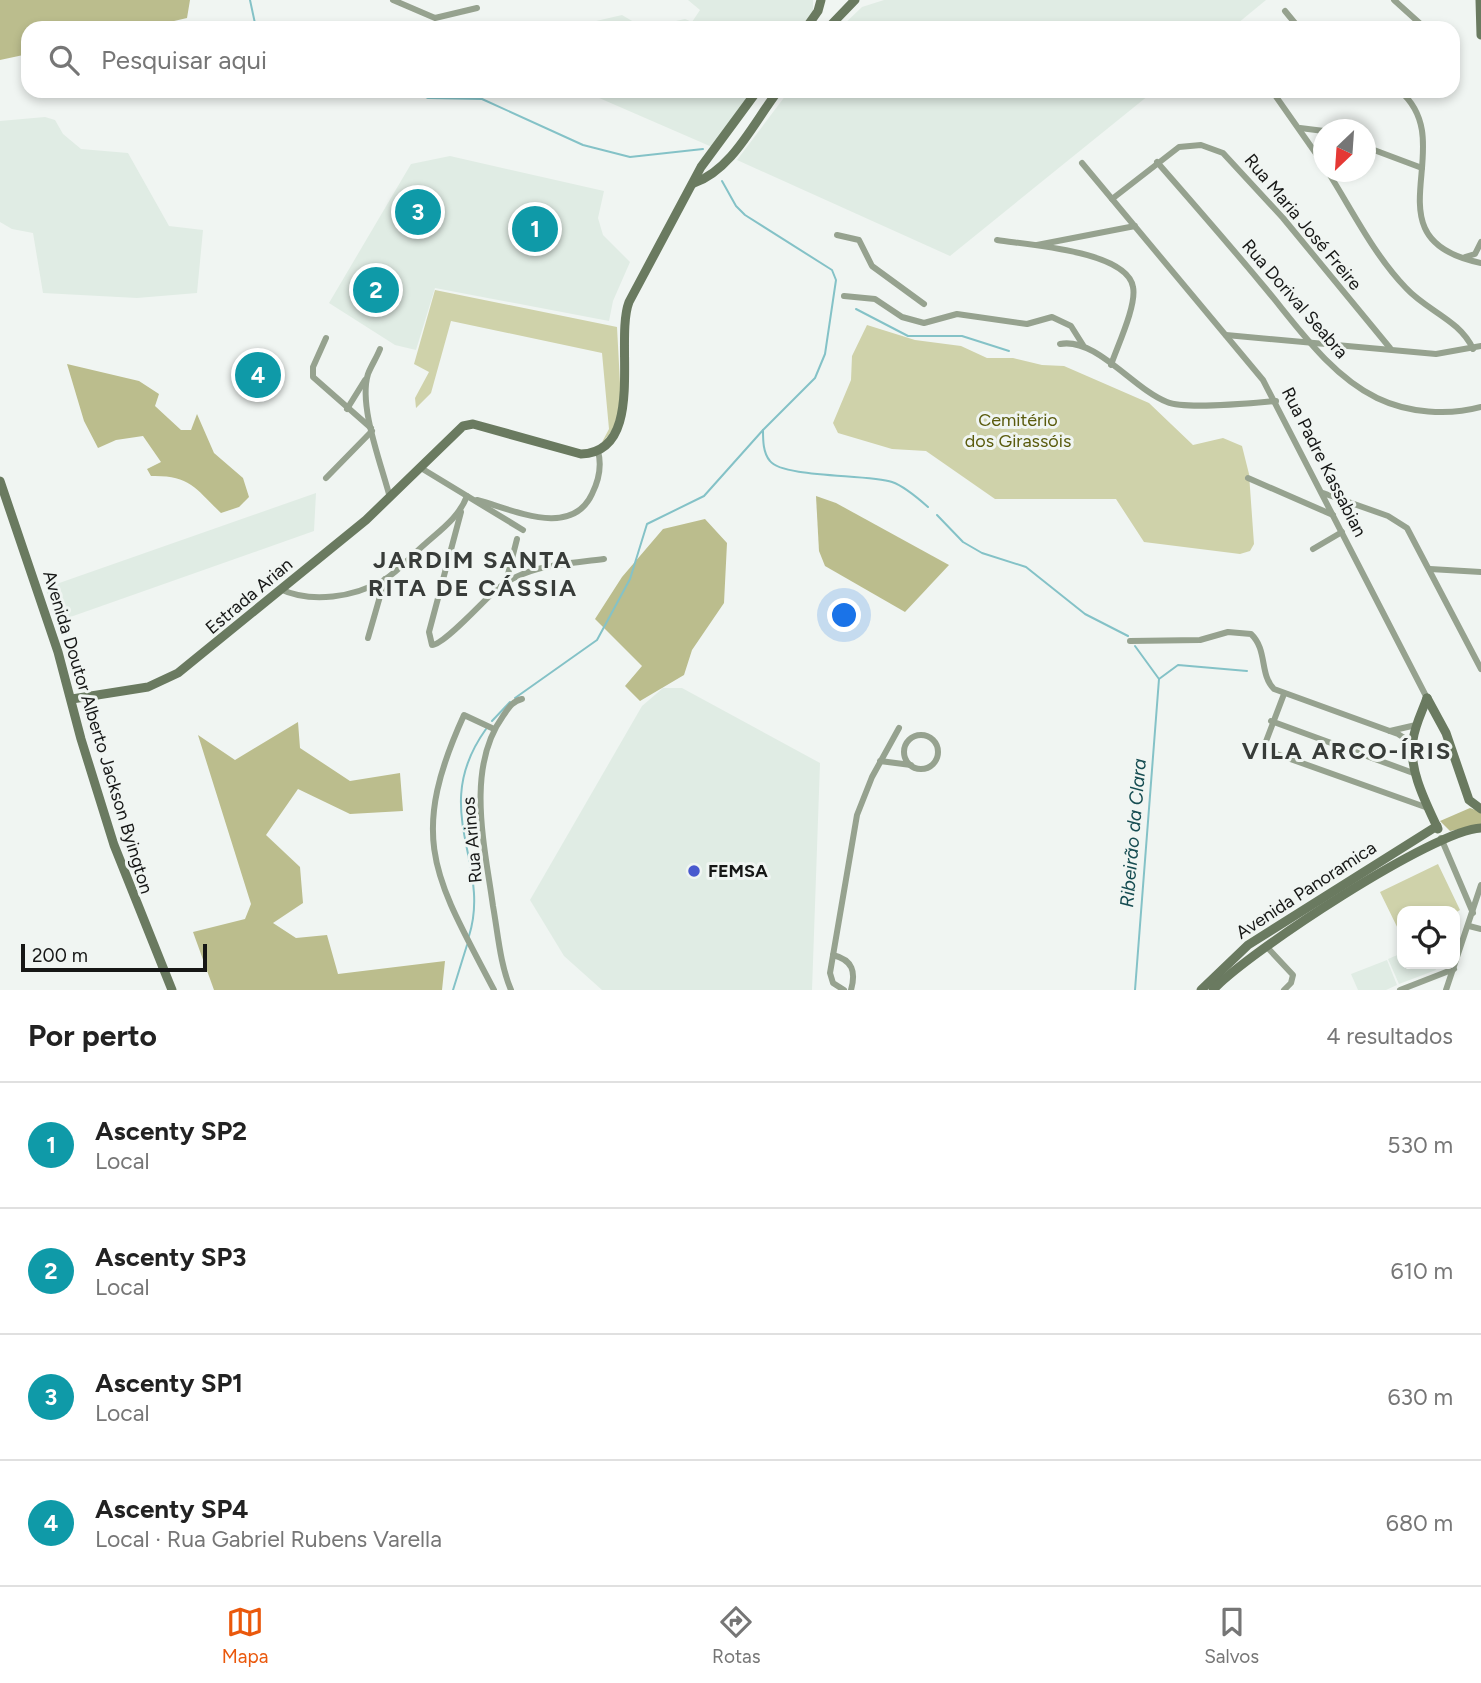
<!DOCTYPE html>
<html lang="pt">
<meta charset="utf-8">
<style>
body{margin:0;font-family:Figtree,sans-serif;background:#f6f6f6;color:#222}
.controls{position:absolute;right:21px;bottom:21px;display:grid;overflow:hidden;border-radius:14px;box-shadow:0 4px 10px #0003}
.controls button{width:63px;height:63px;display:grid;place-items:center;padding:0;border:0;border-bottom:2px solid #e0e0e0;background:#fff;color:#222;font:35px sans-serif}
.compass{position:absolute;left:1313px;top:119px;width:63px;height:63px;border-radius:50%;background:#fff;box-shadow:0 4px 10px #0003;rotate:205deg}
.scale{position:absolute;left:21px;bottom:18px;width:186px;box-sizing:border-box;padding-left:7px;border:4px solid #161716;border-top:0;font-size:19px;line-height:24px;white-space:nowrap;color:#161716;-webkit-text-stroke:5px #f0f5f2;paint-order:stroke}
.you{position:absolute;left:845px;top:616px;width:24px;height:24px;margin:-18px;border:5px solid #fff;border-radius:50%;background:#1a73e8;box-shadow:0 0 0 10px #1a73e833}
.badge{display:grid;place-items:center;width:46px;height:46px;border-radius:50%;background:#ea580c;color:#fff;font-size:23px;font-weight:700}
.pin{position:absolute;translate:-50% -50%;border:4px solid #fff;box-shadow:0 2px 7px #0006}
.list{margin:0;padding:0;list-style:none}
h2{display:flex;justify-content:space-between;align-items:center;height:91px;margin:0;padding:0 28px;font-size:30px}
h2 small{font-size:23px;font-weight:400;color:#767676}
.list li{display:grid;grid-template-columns:46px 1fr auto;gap:21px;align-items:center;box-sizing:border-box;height:126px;padding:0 28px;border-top:2px solid #e0e0e0}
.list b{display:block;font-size:26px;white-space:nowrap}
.list p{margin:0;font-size:23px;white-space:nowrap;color:#767676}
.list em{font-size:23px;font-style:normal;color:#767676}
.icon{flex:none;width:38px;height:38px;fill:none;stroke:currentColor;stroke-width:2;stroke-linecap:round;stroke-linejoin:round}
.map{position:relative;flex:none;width:1481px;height:990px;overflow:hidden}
.search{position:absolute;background:#fff;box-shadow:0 4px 10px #0003;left:21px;right:21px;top:21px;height:77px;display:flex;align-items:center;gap:18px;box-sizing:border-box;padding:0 24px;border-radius:21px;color:#767676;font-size:26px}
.sheet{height:595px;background:#fff}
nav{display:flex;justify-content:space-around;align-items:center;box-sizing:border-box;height:98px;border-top:2px solid #e0e0e0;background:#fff;font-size:19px;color:#767676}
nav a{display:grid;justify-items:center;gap:4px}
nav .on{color:#ea580c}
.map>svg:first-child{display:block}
</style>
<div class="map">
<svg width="1481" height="990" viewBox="0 0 1481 990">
<rect width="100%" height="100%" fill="#f0f5f2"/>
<!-- built -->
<g fill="#e0ece4">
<polygon points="688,0 813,0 813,14 802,28 566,28 622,15 644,28 685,19 692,22 700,10"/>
<polygon points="884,0 1266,0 1232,28 840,28 862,7"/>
<polygon points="583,91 754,91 712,147"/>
<polygon points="789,91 1154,91 950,256 737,160"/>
<polygon points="45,117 55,120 63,134 81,149 128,153 169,226 203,230 197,293 137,298 43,293 33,233 12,229 0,222 0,121"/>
<polygon points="450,156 604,191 598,218 603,235 630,262 613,301 609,321 435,288 416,350 395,345 329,303 411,164"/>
<polygon points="316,493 314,531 59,621 45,588"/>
<polygon points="663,688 682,688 820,763 812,990 602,990 564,956 530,900 642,706"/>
<polygon points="1402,953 1402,964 1434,964 1436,970 1399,984 1388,959"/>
<polygon points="1387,960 1397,985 1386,990 1358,990 1351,974"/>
</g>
<!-- green -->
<g fill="#cfd2aa">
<polygon points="435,290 617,327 621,402 616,425 600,446 609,429 602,353 451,321 431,393 416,408 415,398 429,372 414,364"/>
<polygon points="867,325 915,340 961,346 987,358 1013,358 1042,365 1064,366 1149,403 1193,445 1223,438 1242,446 1249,474 1254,544 1250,551 1240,554 1144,542 1116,499 995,499 926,451 892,449 838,433 833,423 851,380 852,356"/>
<polygon points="1438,864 1460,910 1455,913 1402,911 1402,937 1380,892"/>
</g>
<!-- forest -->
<g fill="#bbbd8d">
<polygon points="0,0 190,0 187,18 144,28 28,28 28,54 0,60"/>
<path d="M67,364L139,381L159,394L155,406L181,430H191L197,414L214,453L243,478L249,497L239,507L221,513C195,488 190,475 151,476L147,469L161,462L143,436L116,440L98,448L84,421Z"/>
<polygon points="816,496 836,503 949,565 905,612 825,566 819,551"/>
<polygon points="705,519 727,543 724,603 692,650 684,675 640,701 625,686 642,666 595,619 622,577 663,529"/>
<polygon points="298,722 300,748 350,781 400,773 403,811 350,814 298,789 266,835 300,867 303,903 273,923 296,938 327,935 338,974 445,961 442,990 214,990 193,932 245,919 251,904 198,735 235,760"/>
<polygon points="1470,808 1481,812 1481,825 1450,831 1440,821"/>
</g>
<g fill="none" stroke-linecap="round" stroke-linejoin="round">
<!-- stream -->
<g stroke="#84c2c7" stroke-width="2">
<polyline points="250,0 256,28"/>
<polyline points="414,91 428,98 482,99 583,145 630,157 703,149"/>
<path d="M722,181L736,206L745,215L832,270L836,280L825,354L815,378L763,430C763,440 763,453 770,461C783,478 869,474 892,482C904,486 919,499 928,507"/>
<polyline points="856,309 908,336 962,336 1009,351"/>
<polyline points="937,515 963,542 982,553 1026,567 1085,614 1128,636"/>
<polyline points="1135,646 1159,679 1178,665 1247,671"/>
<polyline points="515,698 597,640 630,579 647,524 704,496 763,430"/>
<polyline points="492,721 510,702"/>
<path d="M469,936C492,863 428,810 486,729"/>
<polyline points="453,990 467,945"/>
<polyline points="1135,990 1159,679"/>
</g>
<!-- street -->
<g stroke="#96a28f" stroke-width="6">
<polyline points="393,0 435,18 477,8"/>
<polyline points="1394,0 1425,28"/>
<polyline points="1285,11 1299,28"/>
<polyline points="1272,91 1324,165"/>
<path d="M1400,91C1463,145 1364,239 1481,263"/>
<polyline points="1300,128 1324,131"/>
<polyline points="1366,147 1422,168"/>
<path d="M1157,162C1192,202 1227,242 1261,283C1295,323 1328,374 1377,398C1408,413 1448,416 1481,407"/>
<polyline points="1082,163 1263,380 1427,698"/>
<path d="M1328,172C1352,210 1374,255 1406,288C1427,311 1460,320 1473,349"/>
<polyline points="1112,199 1179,147 1201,145 1223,153 1283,218 1390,348"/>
<polyline points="837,235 859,240 872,266 924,304"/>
<path d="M997,240C1028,245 1127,251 1133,287C1137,305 1117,347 1111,365"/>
<polyline points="1037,245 1135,226"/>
<polyline points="1465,257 1475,254 1481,242"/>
<polyline points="844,296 875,299 902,317 924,323 957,314 1027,324 1052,317 1071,326 1083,345"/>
<polyline points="1226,335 1436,354 1481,346"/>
<polyline points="326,338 313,367 313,377 371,428"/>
<path d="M1060,344C1096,337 1133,389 1167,402C1186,410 1252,403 1276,401"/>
<path d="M380,349C377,357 371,366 368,374C358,406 382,466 390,498"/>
<polyline points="347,409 365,380"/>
<polyline points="421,468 523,530"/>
<polyline points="326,478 372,431"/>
<polyline points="1248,478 1333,515"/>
<polyline points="1323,493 1388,516 1407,528 1481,669"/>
<path d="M477,500C512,509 571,539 592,494C599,480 602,466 598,451"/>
<path d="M461,512L429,632L432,645C444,645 484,600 496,590C526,564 567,564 604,559"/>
<polyline points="1313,549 1342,532"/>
<polyline points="1430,569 1481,572"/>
<polyline points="506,582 517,539"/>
<path d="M280,589C312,604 354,597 384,580C399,571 412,555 425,544C442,529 459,517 467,496"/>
<polyline points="368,638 385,579"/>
<path d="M1130,641L1200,640L1228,632L1251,634C1268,650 1259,674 1274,689L1398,734L1412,743"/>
<polyline points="1284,694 1265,744 1268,751 1428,808"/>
<polyline points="1271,721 1416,774"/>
<polyline points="1390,731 1416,725"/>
<circle cx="921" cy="752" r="17"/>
<polyline points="880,761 911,765"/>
<polyline points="1441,838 1473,913"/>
<polyline points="1469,926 1481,929"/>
<polyline points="1266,946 1293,975 1291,983 1284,990"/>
<path d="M833,955C853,960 856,972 851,990"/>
<path d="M494,990C435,877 407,840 464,715L494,729"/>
<path d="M511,990C500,964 498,934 493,906C485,847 465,769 503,716C508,709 512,701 522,699"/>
<polyline points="844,990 833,983 830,973 857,815 872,777 899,728"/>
<polyline points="1400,990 1454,969"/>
<polyline points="1446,990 1481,885"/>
</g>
<!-- secondary -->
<g stroke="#6a7a60" stroke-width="9">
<polyline points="1480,0 1481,35"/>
<polyline points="806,28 818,11 821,0"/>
<polyline points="828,28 855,0"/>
<path d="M694,183C732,170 754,122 778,91"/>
<polyline points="0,481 58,652 81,739 114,845 172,990"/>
<path d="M1427,698C1422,712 1415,725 1413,740C1408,769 1426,803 1438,829"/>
<polyline points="1427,698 1446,733 1469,800 1481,809"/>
<path d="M72,699L148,687L178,673L366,520L463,426L473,424L581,454C647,452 614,341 629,302L701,167L757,91"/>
<polyline points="1201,990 1248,945 1437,826"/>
<path d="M1213,990C1247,953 1435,829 1481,828"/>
</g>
</g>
<!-- markers -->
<circle fill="#4859ce" stroke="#f0f5f2" stroke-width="2.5" cx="694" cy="871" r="7"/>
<g text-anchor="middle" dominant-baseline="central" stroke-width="6" stroke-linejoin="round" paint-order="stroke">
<!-- street labels -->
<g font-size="18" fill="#161716" stroke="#f0f5f2">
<text transform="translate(1303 222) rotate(50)">Rua Maria José Freire</text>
<text transform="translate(1295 299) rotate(49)">Rua Dorival Seabra</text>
<text transform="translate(1324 462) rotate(63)">Rua Padre Kassabian</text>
<text transform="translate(249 596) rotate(-40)">Estrada Arian</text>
<text transform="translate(98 732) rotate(73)">Avenida Doutor Alberto Jackson Byington</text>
<text transform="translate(472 840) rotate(-95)">Rua Arinos</text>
<text transform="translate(1306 890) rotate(-33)">Avenida Panoramica</text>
</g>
<!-- park labels -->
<g font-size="18" fill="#5a5b0d" stroke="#f0f5f2">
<text x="1018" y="420">Cemitério<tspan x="1018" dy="21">dos Girassóis</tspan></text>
</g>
<!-- poi labels -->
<g font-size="18" font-weight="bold" fill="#161716" stroke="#f0f5f2" text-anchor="start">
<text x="708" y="871">FEMSA</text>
</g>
<!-- water labels -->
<g font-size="19" font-style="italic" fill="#154c51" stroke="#f0f5f2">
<text transform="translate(1133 833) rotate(-85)">Ribeirão da Clara</text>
</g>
<!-- district labels -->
<g font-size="24" font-weight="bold" letter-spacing="2" fill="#383c39" stroke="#f0f5f2">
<text x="473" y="559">JARDIM SANTA<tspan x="473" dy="28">RITA DE CÁSSIA</tspan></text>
<text x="1347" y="750">VILA ARCO-ÍRIS</text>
</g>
</g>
</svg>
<div class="controls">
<button><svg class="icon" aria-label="locate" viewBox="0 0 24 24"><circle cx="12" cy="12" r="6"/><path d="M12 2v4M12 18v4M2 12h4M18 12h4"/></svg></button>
</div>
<svg class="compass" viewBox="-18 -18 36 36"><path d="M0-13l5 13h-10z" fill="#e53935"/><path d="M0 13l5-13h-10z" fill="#767676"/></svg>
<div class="scale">200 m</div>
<div class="you"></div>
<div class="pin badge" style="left:535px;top:229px;background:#0f9aa8">1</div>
<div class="pin badge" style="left:376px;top:290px;background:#0f9aa8">2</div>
<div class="pin badge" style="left:418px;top:212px;background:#0f9aa8">3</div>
<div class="pin badge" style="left:258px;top:375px;background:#0f9aa8">4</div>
<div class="search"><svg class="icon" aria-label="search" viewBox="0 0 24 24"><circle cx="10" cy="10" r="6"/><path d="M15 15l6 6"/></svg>Pesquisar aqui</div>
</div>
<section class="sheet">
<h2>Por perto<small>4 resultados</small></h2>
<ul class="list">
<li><span class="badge" style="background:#0f9aa8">1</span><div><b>Ascenty SP2</b><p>Local</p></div><em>530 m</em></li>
<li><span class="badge" style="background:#0f9aa8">2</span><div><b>Ascenty SP3</b><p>Local</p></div><em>610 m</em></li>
<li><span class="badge" style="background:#0f9aa8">3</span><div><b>Ascenty SP1</b><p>Local</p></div><em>630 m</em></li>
<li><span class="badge" style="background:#0f9aa8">4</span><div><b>Ascenty SP4</b><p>Local · Rua Gabriel Rubens Varella</p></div><em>680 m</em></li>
</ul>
</section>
<nav>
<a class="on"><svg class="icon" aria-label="map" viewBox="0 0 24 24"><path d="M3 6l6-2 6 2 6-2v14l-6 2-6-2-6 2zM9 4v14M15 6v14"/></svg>Mapa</a>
<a><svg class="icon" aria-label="directions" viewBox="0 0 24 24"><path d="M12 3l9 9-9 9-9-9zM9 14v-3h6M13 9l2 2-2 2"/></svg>Rotas</a>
<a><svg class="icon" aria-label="saved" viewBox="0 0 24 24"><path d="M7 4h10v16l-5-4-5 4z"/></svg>Salvos</a>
</nav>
